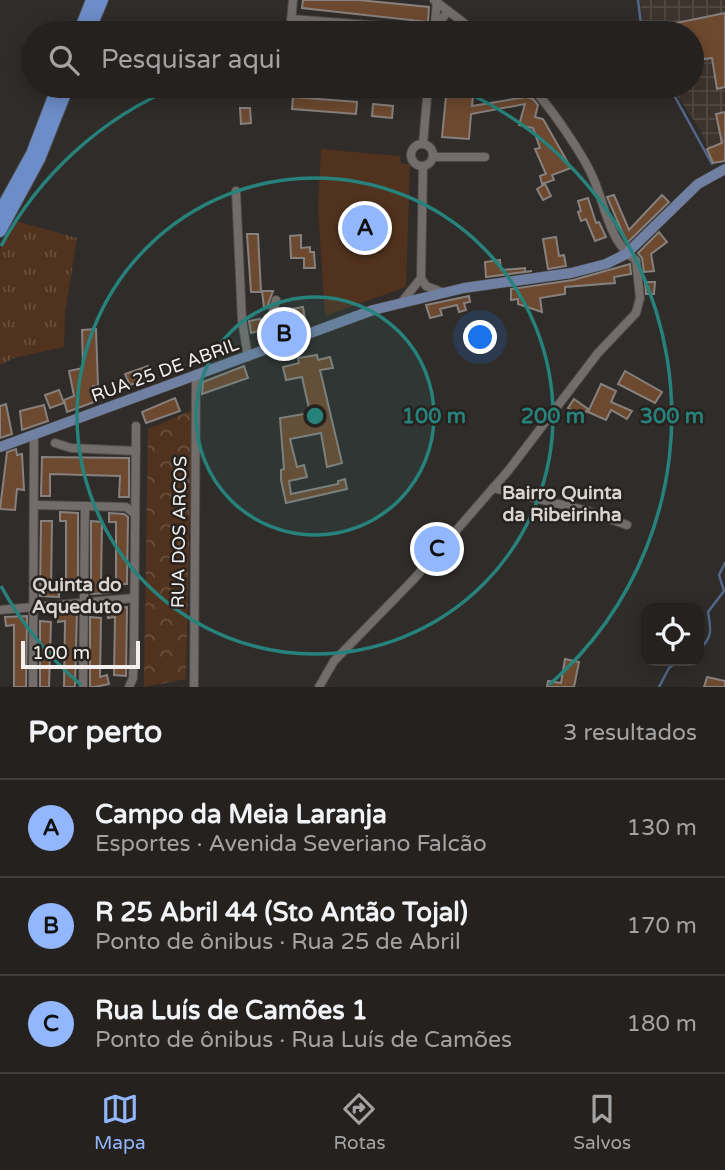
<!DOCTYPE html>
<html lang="pt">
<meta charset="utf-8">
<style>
body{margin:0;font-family:"Varela Round",sans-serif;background:#2c2928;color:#f1f3f6}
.controls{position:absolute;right:21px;bottom:21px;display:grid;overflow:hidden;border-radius:14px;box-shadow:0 4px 18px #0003}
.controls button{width:63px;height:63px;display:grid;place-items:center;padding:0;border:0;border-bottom:2px solid #413e3d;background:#24211f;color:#f1f3f6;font:35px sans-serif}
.scale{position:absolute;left:21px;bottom:18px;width:119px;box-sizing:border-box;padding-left:7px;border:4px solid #f2efee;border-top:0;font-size:19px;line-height:24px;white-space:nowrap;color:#f2efee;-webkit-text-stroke:5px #26221f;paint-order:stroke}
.you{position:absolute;left:481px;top:338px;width:24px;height:24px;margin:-18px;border:5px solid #fff;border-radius:50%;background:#1a73e8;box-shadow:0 0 0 10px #1a73e833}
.badge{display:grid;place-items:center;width:46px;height:46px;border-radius:50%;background:#92b7fd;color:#111;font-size:23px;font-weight:700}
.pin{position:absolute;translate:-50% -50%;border:4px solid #fff;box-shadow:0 2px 7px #0006}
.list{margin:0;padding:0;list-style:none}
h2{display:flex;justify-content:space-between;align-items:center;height:91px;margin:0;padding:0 28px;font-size:30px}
h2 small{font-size:23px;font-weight:400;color:#a3a3a4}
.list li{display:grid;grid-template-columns:46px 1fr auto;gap:21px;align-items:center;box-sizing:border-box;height:98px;padding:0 28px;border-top:2px solid #413e3d}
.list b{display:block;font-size:26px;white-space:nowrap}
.list p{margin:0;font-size:23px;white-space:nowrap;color:#a3a3a4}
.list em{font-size:23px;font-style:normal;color:#a3a3a4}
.icon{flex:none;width:38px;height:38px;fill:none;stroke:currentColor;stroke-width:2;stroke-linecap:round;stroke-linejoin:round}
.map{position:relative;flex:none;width:725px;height:687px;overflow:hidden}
.search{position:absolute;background:#24211f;box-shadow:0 4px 18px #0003;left:21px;right:21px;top:21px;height:77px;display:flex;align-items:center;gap:18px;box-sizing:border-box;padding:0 24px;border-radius:38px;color:#a3a3a4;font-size:26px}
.sheet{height:385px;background:#24211f}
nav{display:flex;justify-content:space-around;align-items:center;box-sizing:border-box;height:98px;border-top:2px solid #413e3d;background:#24211f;font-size:19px;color:#a3a3a4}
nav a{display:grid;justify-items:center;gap:4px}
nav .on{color:#92b7fd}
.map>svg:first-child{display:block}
</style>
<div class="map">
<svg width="725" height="687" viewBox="0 0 725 687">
<defs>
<pattern id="industrial-grid" width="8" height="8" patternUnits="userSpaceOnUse" patternTransform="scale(1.75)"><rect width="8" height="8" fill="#3e342e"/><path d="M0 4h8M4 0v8" fill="none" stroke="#514842"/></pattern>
<pattern id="grass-tufts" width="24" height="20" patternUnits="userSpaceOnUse" patternTransform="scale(1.75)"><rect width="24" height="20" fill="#50321e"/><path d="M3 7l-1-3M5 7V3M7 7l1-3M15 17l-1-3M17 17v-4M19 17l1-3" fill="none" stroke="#6a503f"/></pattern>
<pattern id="park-crowns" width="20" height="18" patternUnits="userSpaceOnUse" patternTransform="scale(1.75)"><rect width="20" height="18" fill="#50321e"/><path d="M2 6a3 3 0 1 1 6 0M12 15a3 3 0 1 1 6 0" fill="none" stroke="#6a503f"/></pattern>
</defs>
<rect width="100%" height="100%" fill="#302c29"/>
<!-- industrial -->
<polygon fill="url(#industrial-grid)" points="640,0 725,0 725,161 713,163 701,131 671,86 692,86 692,33 643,33"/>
<!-- grass -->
<polygon fill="url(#grass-tufts)" points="16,221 77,238 65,313 64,347 14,358 0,365 0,248"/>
<!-- park -->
<polygon fill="url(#park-crowns)" points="192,410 186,679 144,687 148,429"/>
<!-- pitch -->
<polygon fill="#50321e" points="321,149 400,156 401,164 410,164 406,287 325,316 318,209"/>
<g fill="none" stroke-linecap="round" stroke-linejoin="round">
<!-- stream -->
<g stroke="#53678c" stroke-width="2.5">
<polyline points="638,0 642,33"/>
<polyline points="669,86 712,164"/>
<path d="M699,649C713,638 711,629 708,612L724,591L719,575L725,563"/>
<polyline points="659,687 669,668 678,661"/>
</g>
</g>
<!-- building -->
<g fill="#6d492f" stroke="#86817e" stroke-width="2">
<polygon points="303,0 359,0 429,7 428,22 302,8"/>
<polygon points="725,13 725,87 717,89 712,58 692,61 692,33 678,33 676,23"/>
<polygon points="447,86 474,86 472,106 526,97 533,99 538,105 535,117 543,119 571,168 552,175 554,180 542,184 540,176 546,174 535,149 540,148 533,128 519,125 525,104 471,114 469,139 442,137"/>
<polygon points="293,97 357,102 356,114 292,109"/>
<polygon points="373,104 393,106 392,118 372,116"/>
<polygon points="240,108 250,108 251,123 241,124"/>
<polygon points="725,112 725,161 713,163 707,149 722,143 716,114"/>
<polygon points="545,184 551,196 543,200 537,189"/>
<polygon points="614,195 629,230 662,195 669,202 627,243 607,197"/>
<polygon points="588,198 596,223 599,222 606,237 595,241 586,219 581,221 578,212 581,211 578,201"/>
<polygon points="659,232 667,242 651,254 654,271 644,272 642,258 638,253"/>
<polygon points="247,234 258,234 261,292 251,292"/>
<polygon points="301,235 301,248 310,247 310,252 314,252 315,268 304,268 304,258 291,258 290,236"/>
<polygon points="556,237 559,256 564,255 566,266 548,269 543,239"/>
<polygon points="500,260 501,270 525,268 525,272 532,271 486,277 485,262"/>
<polygon points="630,264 631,274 614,277 615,283 565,287 565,294 540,298 542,312 518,304 518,299 511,300 511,289 573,280"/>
<polygon points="645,282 655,282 654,294 646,294"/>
<polygon points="262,291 273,291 267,307 264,307"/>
<polygon points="469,296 470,302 464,303 466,310 459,312 457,305 440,309 442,315 430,318 426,305"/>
<polygon points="303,307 305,320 281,320 280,311"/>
<polygon points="260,319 263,330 251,333 249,321"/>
<polygon points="96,329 98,386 93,386 94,402 67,412 64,400 74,396 69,371 83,368 82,330"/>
<polygon points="317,355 318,360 330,357 333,368 320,370 342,463 327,467 321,433 290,439 297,467 304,465 307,477 289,481 291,494 338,484 338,481 345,479 347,489 286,503 281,480 281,470 284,469 280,418 310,413 302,377 286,380 283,367 299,363 298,358"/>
<polygon points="148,366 153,377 130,385 125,374"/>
<polygon points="244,366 248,378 202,394 203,382"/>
<polygon points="625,371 662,392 655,403 618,384"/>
<polygon points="601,384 616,391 611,402 632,411 627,419 611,410 606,420 588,412"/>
<polygon points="59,390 64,403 50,408 45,395"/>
<polygon points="175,398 180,411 146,423 142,412"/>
<polygon points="574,399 588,409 581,418 568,408"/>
<polygon points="6,404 12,434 0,438 0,406"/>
<polygon points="44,405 48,421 22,430 20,411"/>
<polygon points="16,449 17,455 22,454 24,490 17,489 15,510 0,509 7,452"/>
<polygon points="42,457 129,458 129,497 119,497 120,476 50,474 50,496 41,496"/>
<polygon points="60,512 78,513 78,588 66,588 66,521 60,521"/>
<polygon points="109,513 124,514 128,517 127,584 116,584 116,522 109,522"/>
<polygon points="41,521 52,521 51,589 59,588 59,597 40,596"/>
<polygon points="91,521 102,522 101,584 108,584 109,593 91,594"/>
<polygon points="127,607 126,676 114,675 115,617 108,618 107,609"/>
<polygon points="77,611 75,687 64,687 65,621 58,622 57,613"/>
<polygon points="27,616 26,687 14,687 14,625 6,626 5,617"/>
<polygon points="90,617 101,618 100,677 107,675 109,684 95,687 90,687"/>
<polygon points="40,621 51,622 49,687 40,687"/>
<polygon points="565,659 579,662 574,687 547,687 548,681 561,683"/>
<polygon points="707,677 725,681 725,687 704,687"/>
</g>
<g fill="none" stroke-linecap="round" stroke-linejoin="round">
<defs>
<g id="minor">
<polyline points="434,0 477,33"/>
<polyline points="291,19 434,30"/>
<polyline points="434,30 448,11"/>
<polyline points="290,33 293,0"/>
<polyline points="434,33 437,2"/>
<polyline points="347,86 428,93"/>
<circle cx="422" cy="155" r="11"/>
<polyline points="423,144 428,86"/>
<polyline points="433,157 485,157"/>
<polyline points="423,166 421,278 426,286 444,293"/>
<polyline points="236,191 242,320 248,357"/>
<polyline points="276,300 272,314 281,344"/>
<polyline points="401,303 421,278"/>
<polyline points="277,330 289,326"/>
<polyline points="55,443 71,448 136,451"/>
<polyline points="493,488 588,511 627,525"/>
<polyline points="35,505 126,507 135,514"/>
<polyline points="0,610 134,598"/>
<polyline points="33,687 34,434"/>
<polyline points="83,687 85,506"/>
<polyline points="129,687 133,678 134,645 136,426"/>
<polyline points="194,687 196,377"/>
<path d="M319,687L334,661L414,579L508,471L598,353L636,313L640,298L636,260C609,242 606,208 594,180C585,157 548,103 530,86"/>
</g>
<polyline id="major" points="0,447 373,310 464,288 571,273 606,264 626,254 698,184 725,169"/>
<g id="highway">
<polyline points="79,33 92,0"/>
<polyline points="88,33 102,0"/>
<polyline points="0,212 32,154 58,86"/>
<polyline points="0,231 39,159 68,86"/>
</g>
</defs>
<!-- minor casing -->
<use href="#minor" stroke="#4c4947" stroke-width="10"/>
<!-- major casing -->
<use href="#major" stroke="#4c4947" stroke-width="11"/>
<!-- highway casing -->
<use href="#highway" stroke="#4c4947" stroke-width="14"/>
<!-- minor -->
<use href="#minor" stroke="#726d6a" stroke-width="8"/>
<!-- major -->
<use href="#major" stroke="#6f80a2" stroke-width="10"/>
<!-- highway -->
<use href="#highway" stroke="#6d8dc8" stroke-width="12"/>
</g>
<!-- distance rings -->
<circle cx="315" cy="416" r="119" fill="#26827b" fill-opacity=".12"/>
<g fill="none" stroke="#26827b" stroke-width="3.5">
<circle cx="315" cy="416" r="119"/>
<circle cx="315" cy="416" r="238"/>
<path d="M81 685A357 357 0 0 1 1 586M1 246A357 357 0 0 1 178 86M452 86A357 357 0 0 1 549 685"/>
</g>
<g text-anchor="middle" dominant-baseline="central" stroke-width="5" stroke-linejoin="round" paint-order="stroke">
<!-- street labels -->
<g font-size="18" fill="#f2efee" stroke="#26221f">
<text transform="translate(165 370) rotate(-20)">RUA 25 DE ABRIL</text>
<text transform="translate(179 532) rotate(-89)">RUA DOS ARCOS</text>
</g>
<!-- neighbourhood labels -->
<g font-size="19" font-weight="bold" fill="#dad5d1" stroke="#26221f">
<text x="562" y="493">Bairro Quinta<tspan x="562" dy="22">da Ribeirinha</tspan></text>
<text x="77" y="585">Quinta do<tspan x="77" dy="22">Aqueduto</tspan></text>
</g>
</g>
<circle cx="315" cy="416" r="10" fill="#26827b" stroke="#26221f" stroke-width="3.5"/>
<g font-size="21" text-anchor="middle" font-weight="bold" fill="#26827b" stroke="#26221f" stroke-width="5" stroke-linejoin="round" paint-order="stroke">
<text x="434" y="423">100 m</text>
<text x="553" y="423">200 m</text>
<text x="672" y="423">300 m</text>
</g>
</svg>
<div class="controls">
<button><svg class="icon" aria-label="locate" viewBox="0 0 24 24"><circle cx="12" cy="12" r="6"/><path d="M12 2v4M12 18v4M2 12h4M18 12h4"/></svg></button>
</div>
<div class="scale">100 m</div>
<div class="you"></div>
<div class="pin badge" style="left:365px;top:228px">A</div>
<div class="pin badge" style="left:284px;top:334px">B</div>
<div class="pin badge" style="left:437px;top:549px">C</div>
<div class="search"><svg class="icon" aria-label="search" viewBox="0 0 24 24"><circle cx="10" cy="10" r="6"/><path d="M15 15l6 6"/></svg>Pesquisar aqui</div>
</div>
<section class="sheet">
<h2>Por perto<small>3 resultados</small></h2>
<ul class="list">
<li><span class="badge">A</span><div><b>Campo da Meia Laranja</b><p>Esportes · Avenida Severiano Falcão</p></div><em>130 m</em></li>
<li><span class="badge">B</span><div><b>R 25 Abril 44 (Sto Antão Tojal)</b><p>Ponto de ônibus · Rua 25 de Abril</p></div><em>170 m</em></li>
<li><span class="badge">C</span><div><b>Rua Luís de Camões 1</b><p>Ponto de ônibus · Rua Luís de Camões</p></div><em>180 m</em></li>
</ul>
</section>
<nav>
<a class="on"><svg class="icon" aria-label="map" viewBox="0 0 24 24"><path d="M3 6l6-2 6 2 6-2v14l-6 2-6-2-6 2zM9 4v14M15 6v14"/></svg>Mapa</a>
<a><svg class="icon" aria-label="directions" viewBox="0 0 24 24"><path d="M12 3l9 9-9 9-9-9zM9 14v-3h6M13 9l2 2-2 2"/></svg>Rotas</a>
<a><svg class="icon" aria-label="saved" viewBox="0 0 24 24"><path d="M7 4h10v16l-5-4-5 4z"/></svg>Salvos</a>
</nav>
